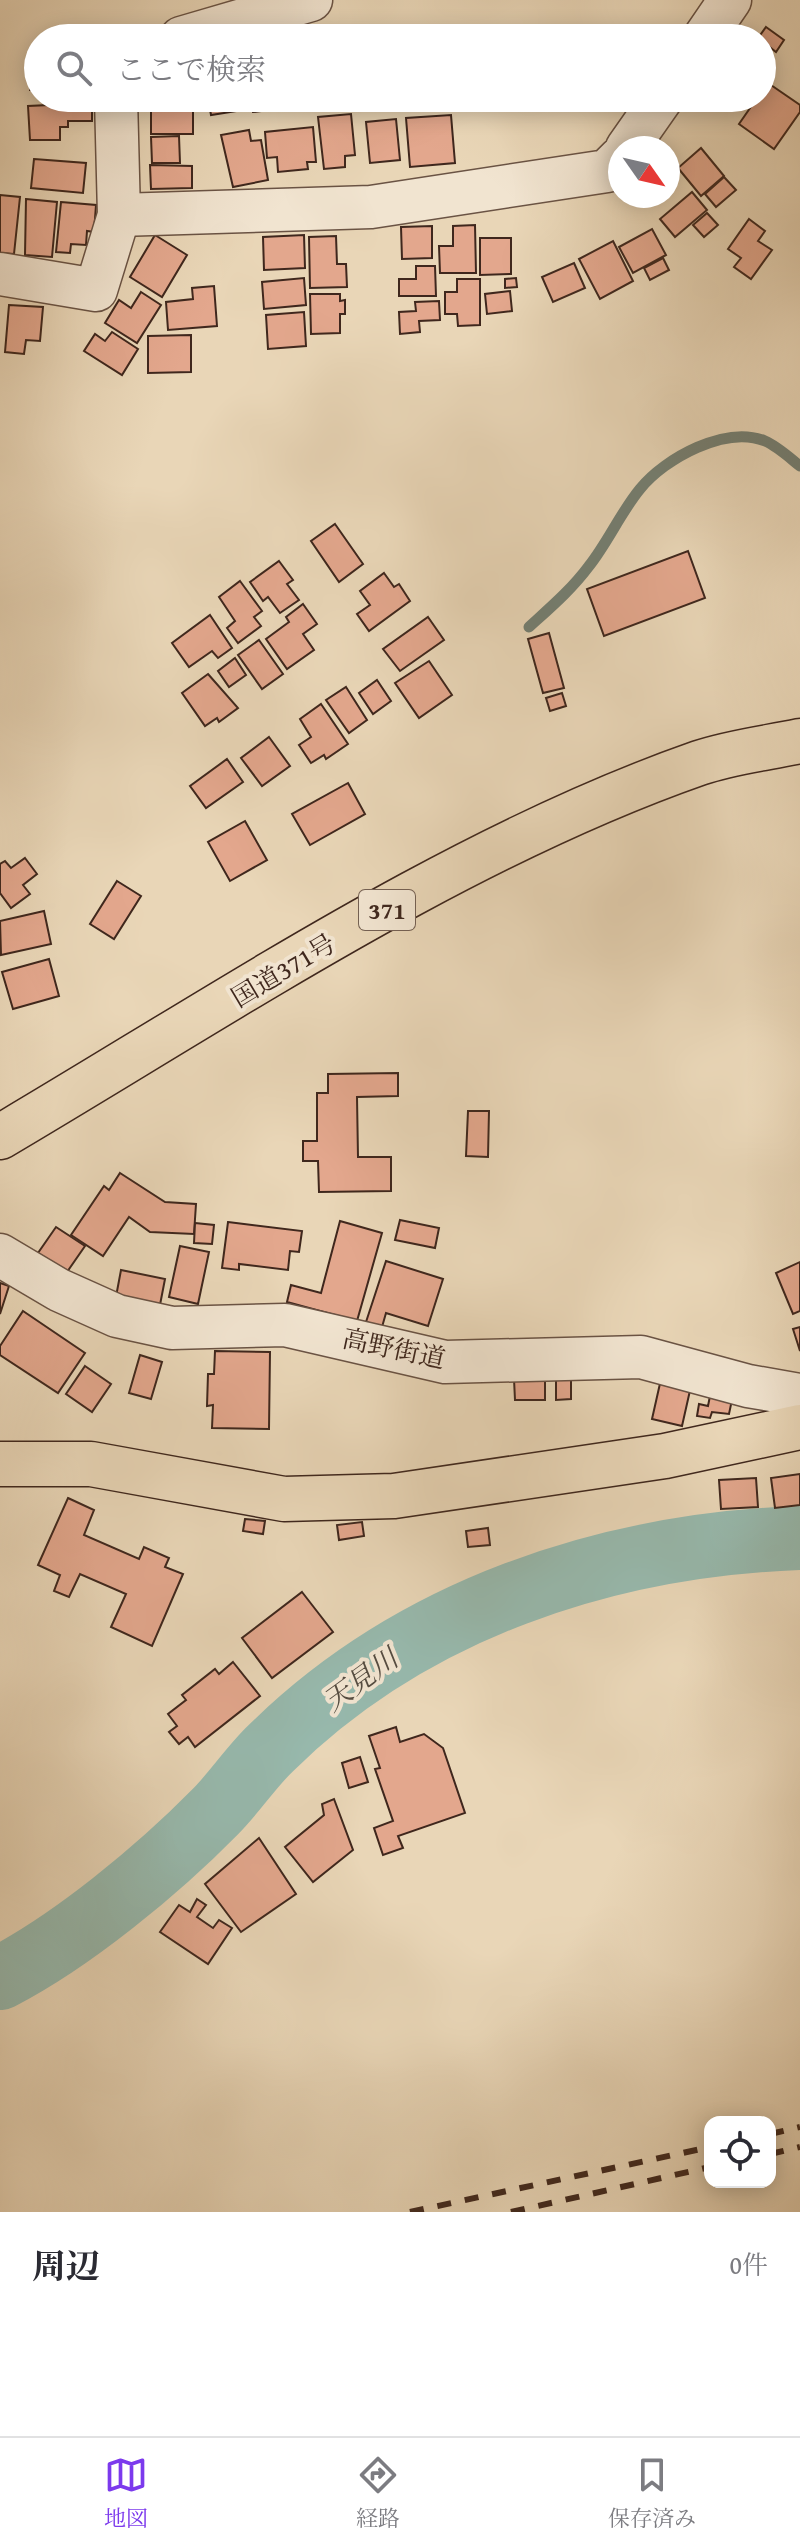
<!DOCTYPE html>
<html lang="ja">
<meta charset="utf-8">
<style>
body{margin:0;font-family:"Gentium Book Plus","Noto Serif JP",serif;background:#f2f2f3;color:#2b2b33}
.controls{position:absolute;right:24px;bottom:24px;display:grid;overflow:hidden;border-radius:16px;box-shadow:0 4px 20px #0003}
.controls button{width:72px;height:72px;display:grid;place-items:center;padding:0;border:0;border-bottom:2px solid #e1e1e2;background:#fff;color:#2b2b33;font:40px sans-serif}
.compass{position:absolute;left:608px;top:136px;width:72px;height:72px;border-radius:50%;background:#fff;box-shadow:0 4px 20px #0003;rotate:124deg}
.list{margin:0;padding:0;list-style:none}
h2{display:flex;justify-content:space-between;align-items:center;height:104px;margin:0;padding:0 32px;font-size:34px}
h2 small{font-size:26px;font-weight:400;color:#7c7c81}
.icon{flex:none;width:44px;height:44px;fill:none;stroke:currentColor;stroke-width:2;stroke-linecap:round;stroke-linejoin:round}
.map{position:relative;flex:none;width:800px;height:2212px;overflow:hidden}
.search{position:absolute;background:#fff;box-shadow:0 4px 20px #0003;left:24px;right:24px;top:24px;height:88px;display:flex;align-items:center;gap:20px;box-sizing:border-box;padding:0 28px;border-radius:44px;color:#7c7c81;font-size:30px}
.sheet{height:224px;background:#fff}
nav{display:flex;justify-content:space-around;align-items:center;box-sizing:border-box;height:112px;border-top:2px solid #e1e1e2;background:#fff;font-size:22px;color:#7c7c81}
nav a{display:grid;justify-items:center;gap:4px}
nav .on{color:#7c3aed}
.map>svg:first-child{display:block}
</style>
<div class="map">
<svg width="800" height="2212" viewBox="0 0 800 2212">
<rect width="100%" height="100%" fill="#e9d6b7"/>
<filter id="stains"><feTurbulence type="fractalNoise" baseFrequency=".0025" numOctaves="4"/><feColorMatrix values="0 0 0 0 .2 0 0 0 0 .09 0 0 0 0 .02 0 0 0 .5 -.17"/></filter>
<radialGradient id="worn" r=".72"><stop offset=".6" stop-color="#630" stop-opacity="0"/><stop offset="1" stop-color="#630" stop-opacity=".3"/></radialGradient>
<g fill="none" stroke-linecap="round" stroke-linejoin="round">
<!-- stream -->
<path stroke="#747f73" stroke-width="11" d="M529,627C551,607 572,589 589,566C608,542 621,512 640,489C665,458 726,425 765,441C777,446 790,458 800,466"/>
<!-- river -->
<path stroke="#97b9ad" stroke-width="64" d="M0,1978C72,1941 158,1870 215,1812C235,1792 251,1767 271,1748C412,1609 606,1545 800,1538"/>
</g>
<!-- building -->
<g fill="#e3a78d" stroke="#3f271d" stroke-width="2">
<polygon points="766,27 784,40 776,52 758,38"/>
<polygon points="30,60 38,61 38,90 30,90"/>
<polygon points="768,83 800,105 800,112 774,149 739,124 757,98 762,98"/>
<polygon points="149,98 187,98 187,101 149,100"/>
<polygon points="208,98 235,98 237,111 211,115"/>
<polygon points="251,98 275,98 277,109 253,112"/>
<polygon points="284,98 307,98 308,105 286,109"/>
<polygon points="714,98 733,98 727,107"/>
<polygon points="49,99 92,99 92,121 68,121 68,127 60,127 60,140 30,140 28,106 49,105"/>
<rect x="151" y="103" width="42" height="31"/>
<polygon points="351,114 355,155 345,156 345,167 324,169 318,117"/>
<polygon points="451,115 455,163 410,167 406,118"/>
<polygon points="396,119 400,160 370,163 366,122"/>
<polygon points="313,127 316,162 307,162 308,169 278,172 277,157 267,158 265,132"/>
<polygon points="249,130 251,141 261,140 268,180 233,187 221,135"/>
<polygon points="179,136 180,163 152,163 151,137"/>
<polygon points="701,148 724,176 701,196 678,168"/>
<polygon points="34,159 86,163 83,193 31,188"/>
<polygon points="150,165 192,166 192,188 151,189"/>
<polygon points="724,177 736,190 716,207 705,194"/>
<polygon points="692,192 707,210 675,237 660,219"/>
<polygon points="0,195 20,197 14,254 0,253"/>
<polygon points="26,199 57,202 52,257 25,255"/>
<polygon points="61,202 96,205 94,232 87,231 86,245 71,244 70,253 56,252"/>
<polygon points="707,213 718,225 704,237 693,225"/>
<polygon points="749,219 765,231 758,241 772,250 751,279 734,267 741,258 728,249"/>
<polygon points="475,225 476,273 440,273 439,246 453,246 453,226"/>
<polygon points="432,226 432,258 402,259 401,227"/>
<polygon points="652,229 666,255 633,273 619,247"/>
<polygon points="155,235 187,255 162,297 130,277"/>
<polygon points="304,235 305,268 264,270 263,237"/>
<polygon points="336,236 337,264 346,264 347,287 310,288 309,237"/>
<polygon points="480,238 511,238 511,274 480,275"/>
<polygon points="613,241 633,281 600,299 579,259"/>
<polygon points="663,258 669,270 650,280 644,268"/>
<polygon points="574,263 585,288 553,302 542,277"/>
<polygon points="416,266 435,266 436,296 399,296 399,279 416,279"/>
<polygon points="304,278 306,305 264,309 262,282"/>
<polygon points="516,278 517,287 505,288 505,279"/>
<polygon points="457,279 480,279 480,325 458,326 457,314 445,314 445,292 457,292"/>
<polygon points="214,286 217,326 168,330 166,302 193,299 192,288"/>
<polygon points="510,291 512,311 487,314 485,294"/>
<polygon points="141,292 161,305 137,343 105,323 119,300 131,308"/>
<polygon points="310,294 340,294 340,301 345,300 345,314 340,314 340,333 311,334"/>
<polygon points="439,301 440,320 419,321 420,332 400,334 399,312 416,311 415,302"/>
<polygon points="9,305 43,307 40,341 26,340 24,354 5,352"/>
<polygon points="304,312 306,346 268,349 266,315"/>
<polygon points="112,332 138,349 122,375 84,351 95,334 105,341"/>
<polygon points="191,335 191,372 148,373 148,336"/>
<polygon points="335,524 363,564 339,582 311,541"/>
<polygon points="688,551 705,598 604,636 587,589"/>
<polygon points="279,561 293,580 287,584 299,600 280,613 268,597 263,601 250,582"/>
<polygon points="384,573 394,587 399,584 410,601 369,631 357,614 370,605 360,591"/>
<polygon points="240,581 262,611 254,617 261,626 238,643 227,628 235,621 219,597"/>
<polygon points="303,604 317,624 303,634 314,650 287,669 266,639 289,622 286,617"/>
<polygon points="210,615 232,648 218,658 212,651 189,667 172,643"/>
<polygon points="428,617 444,640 400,671 383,649"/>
<polygon points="549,633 564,688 543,693 528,639"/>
<polygon points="259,640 283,674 262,689 238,655"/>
<polygon points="235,658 246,675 229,687 218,671"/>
<polygon points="429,661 452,695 419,718 395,683"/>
<polygon points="208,674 238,708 219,722 217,718 205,726 182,693"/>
<polygon points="377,680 391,701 373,714 359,693"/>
<polygon points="346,687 367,720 349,733 326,700"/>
<polygon points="562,693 566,706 550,711 546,698"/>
<polygon points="321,704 348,744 326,759 324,755 311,763 299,745 311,737 300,719"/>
<polygon points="269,737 290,766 262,786 241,758"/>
<polygon points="227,759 243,782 206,808 190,786"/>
<polygon points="348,783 365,814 310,845 292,814"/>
<polygon points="245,821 267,860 230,881 208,842"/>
<polygon points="25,858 37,874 23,885 30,894 11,908 0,893 0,864 5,861 11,868"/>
<polygon points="117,881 141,896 114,939 90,924"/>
<polygon points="44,911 51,944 1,955 0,921"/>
<polygon points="49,959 59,996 13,1009 2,972"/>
<polygon points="398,1073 398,1096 357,1097 358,1157 391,1157 391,1191 319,1192 318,1161 303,1161 303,1141 317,1141 317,1093 328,1093 328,1074"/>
<polygon points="468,1111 489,1111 488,1157 466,1156"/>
<polygon points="120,1173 165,1202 196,1204 194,1234 150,1232 129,1217 103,1256 71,1235 104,1186 109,1190"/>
<polygon points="400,1220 439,1228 435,1248 395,1240"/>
<polygon points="340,1221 382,1233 357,1321 287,1302 291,1285 321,1293"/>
<polygon points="228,1222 302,1231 299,1252 290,1251 288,1270 239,1264 239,1270 222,1268"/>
<polygon points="195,1223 214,1225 212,1244 194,1243"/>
<polygon points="56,1227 85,1246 67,1272 38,1253"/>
<polygon points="180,1246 209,1252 198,1304 169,1297"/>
<polygon points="386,1261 443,1279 428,1326 386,1313 382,1327 366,1322"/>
<polygon points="800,1262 800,1311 793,1314 776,1273"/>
<polygon points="121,1270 165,1279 159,1310 115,1302"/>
<polygon points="0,1283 9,1286 0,1314"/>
<polygon points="23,1311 85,1353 58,1393 0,1355 0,1346"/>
<polygon points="800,1327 800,1351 793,1329"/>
<polygon points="215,1351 270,1352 269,1429 212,1428 213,1405 207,1406 208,1374 214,1374"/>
<polygon points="140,1355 162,1362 151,1399 129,1393"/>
<polygon points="85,1366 111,1384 92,1412 66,1394"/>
<polygon points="556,1378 571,1378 571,1399 556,1400"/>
<polygon points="514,1379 545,1379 545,1400 515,1400"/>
<polygon points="661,1379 691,1386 682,1426 652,1419"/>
<polygon points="711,1391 733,1395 729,1414 712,1412 710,1418 697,1416 699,1404 708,1406"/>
<polygon points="800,1474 800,1505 775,1508 771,1478"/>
<polygon points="756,1478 758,1507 721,1509 719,1480"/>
<polygon points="68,1498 94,1510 84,1535 139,1559 144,1547 169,1558 165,1567 183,1574 152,1646 111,1627 126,1594 80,1574 69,1597 54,1591 60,1575 38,1565"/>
<polygon points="245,1519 265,1521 263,1534 243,1531"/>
<polygon points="362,1522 364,1536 339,1540 337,1525"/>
<polygon points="488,1528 490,1545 468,1547 466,1531"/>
<polygon points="302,1592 333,1632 272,1678 242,1638"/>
<polygon points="233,1662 260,1696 195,1747 188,1737 179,1744 169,1732 177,1726 168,1714 186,1700 182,1695 215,1669 219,1674"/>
<polygon points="396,1727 400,1742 424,1734 443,1748 465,1813 398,1836 403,1848 383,1855 374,1828 393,1821 375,1769 380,1768 369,1736"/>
<polygon points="360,1757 368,1782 349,1788 342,1763"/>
<polygon points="334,1799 353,1850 313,1882 285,1847 324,1815 322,1804"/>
<polygon points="259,1838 296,1894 241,1932 205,1884"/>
<polygon points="197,1899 206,1905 197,1917 213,1928 219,1920 232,1928 208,1964 160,1932 179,1905 190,1912"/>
</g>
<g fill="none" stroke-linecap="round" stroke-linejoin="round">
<defs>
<g id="minor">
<polyline points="181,38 311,0"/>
<polyline points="704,38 730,0"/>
<polyline points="627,148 662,98"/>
<polyline points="119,215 371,207 607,171 620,158"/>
<polyline points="0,274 96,290 119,215 116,98"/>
<polyline points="0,1255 59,1290 117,1316 172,1328 285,1325 445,1362 641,1357 748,1386 800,1395"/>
</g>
<g id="trunk">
<path d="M0,1137C222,1006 456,848 699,763C731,752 767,748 800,741"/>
<polyline points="0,1464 91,1464 284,1499 394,1496 665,1456 800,1427"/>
</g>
</defs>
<!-- minor casing -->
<use href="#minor" stroke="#6a5344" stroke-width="45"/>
<!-- trunk casing -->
<use href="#trunk" stroke="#3f271d" stroke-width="47"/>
<!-- minor -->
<use href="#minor" stroke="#f1e4d0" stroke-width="42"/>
<!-- trunk -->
<use href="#trunk" stroke="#e9d6b7" stroke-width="44"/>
<!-- rail -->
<g stroke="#3f271d" stroke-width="6" stroke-dasharray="14 14" stroke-linecap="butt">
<polyline points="770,2134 800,2127"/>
<polyline points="770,2154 800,2147"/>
<polyline points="410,2212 710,2147"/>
<polyline points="511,2212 710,2167"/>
</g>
</g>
<g text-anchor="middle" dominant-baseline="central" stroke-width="8" stroke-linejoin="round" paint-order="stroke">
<!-- shield labels -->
<rect fill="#f1e4d0" stroke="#746053" stroke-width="2" x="359" y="890" width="56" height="40" rx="6"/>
<g font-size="24" font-weight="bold" fill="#3f271d">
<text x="387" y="910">371</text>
</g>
<!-- street labels -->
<g font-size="26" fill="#3f271d" stroke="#f1e4d0">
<text transform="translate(283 970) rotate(-31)">国道371号</text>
<text transform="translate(394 1348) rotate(12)">高野街道</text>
</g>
<!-- water labels -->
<g font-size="28" font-style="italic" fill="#554c41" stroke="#f1e4d0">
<text transform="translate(360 1679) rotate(-36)">天見川</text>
</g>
</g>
<rect width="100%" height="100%" filter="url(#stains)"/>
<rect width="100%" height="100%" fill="url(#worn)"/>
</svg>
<div class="controls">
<button><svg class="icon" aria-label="locate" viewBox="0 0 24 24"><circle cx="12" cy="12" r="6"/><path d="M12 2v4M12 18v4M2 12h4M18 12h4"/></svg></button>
</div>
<svg class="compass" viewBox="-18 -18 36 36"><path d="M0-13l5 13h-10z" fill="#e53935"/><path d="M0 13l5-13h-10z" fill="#7c7c81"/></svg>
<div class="search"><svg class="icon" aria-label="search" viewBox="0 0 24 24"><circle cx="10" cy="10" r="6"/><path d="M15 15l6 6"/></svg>ここで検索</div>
</div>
<section class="sheet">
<h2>周辺<small>0件</small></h2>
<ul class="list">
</ul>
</section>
<nav>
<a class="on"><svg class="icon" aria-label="map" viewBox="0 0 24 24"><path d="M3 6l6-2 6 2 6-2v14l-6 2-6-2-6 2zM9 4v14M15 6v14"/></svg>地図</a>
<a><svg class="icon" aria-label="directions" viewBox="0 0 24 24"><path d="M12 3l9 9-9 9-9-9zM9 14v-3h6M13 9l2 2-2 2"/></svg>経路</a>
<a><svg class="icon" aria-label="saved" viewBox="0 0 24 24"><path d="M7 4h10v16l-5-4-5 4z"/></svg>保存済み</a>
</nav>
